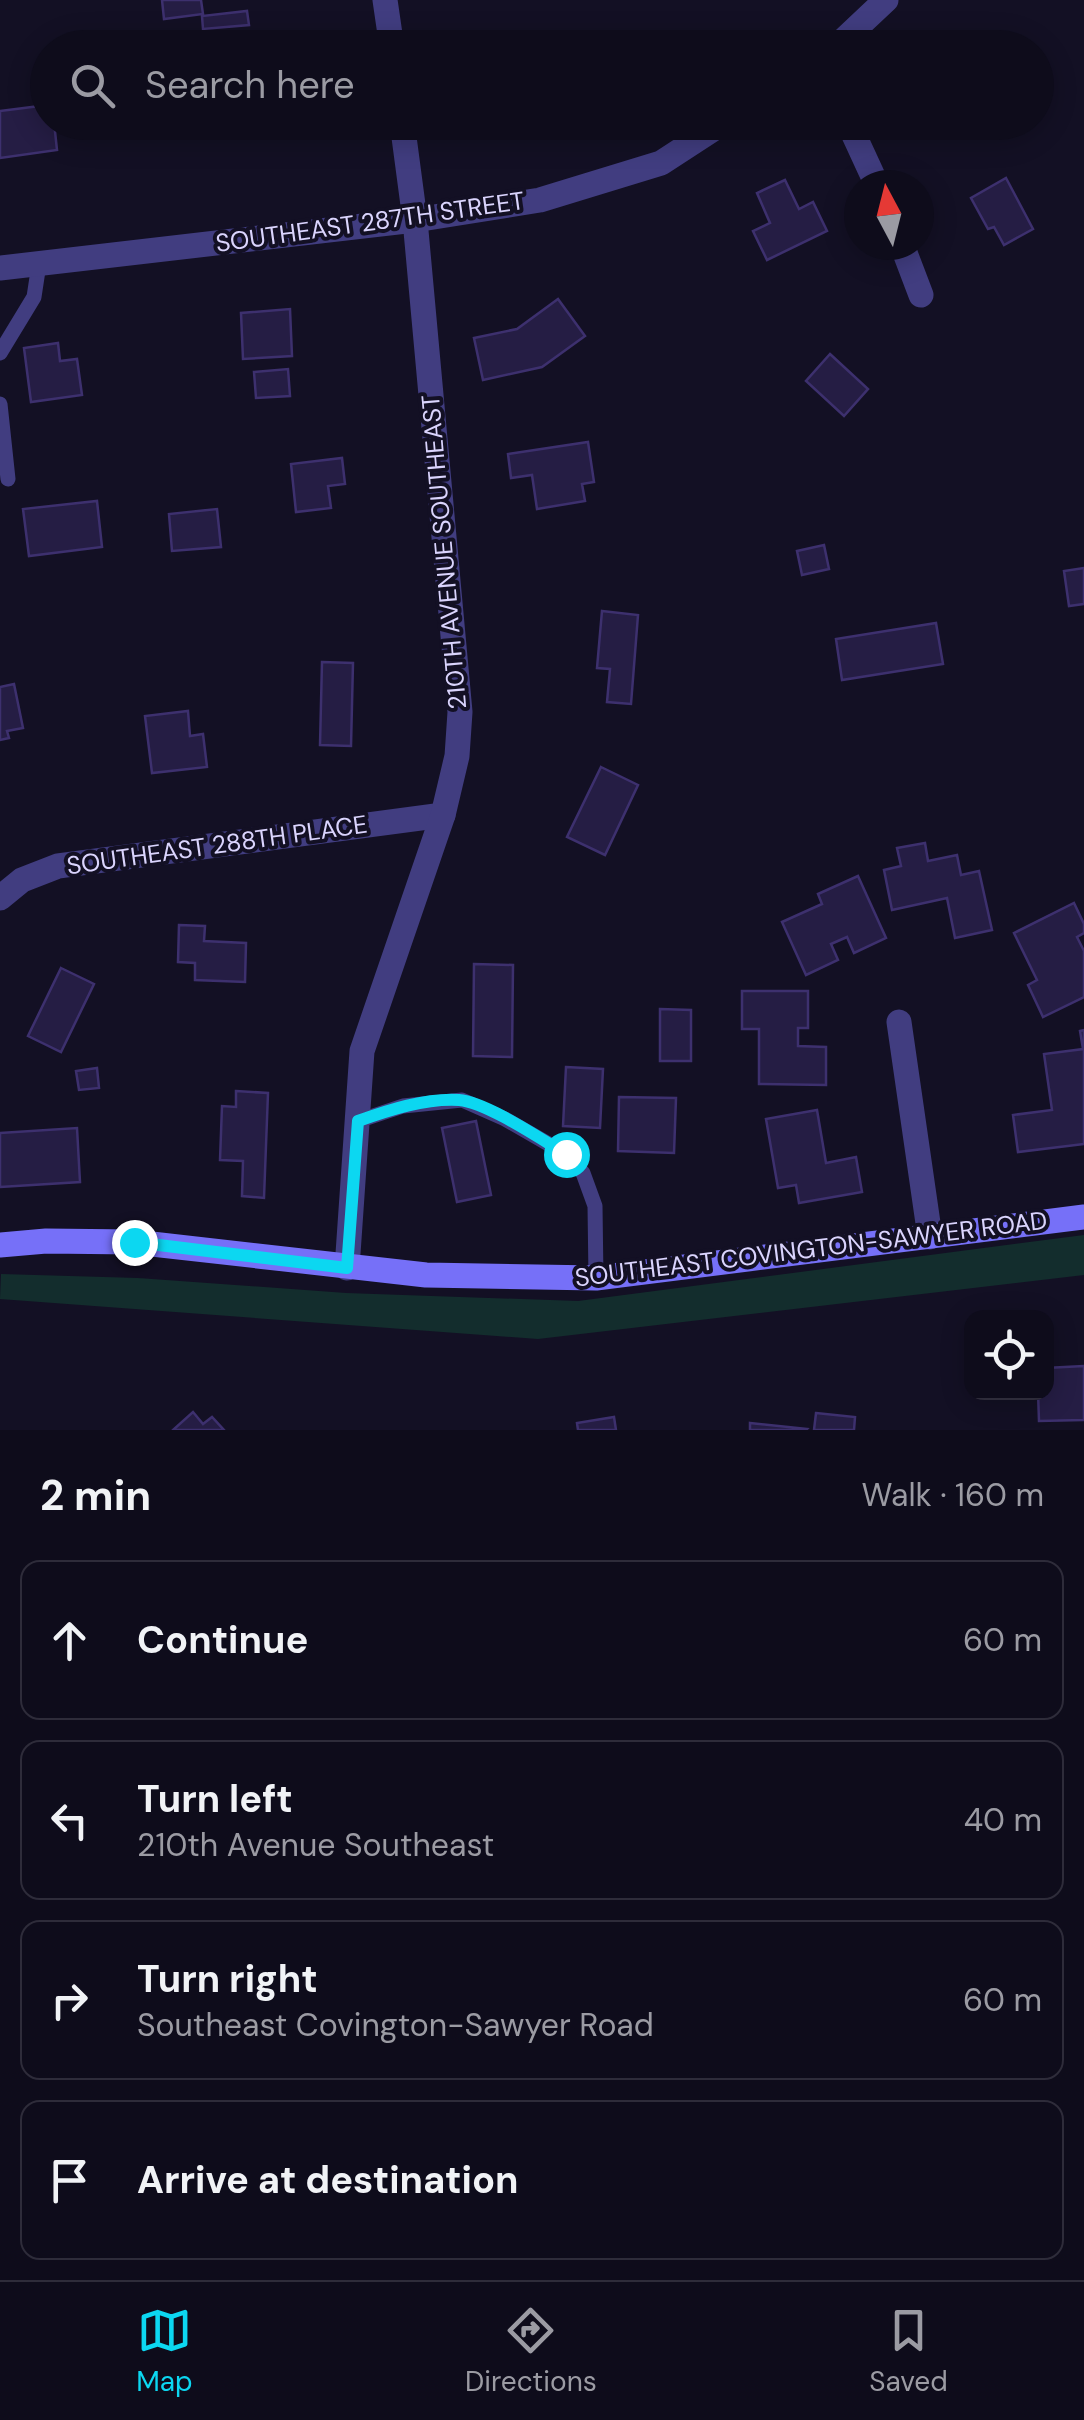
<!DOCTYPE html>
<meta charset="utf-8">
<style>
body{margin:0;font-family:"DM Sans",sans-serif;background:#171524;color:#f1f3f6}
.controls{position:absolute;right:30px;bottom:30px;display:grid;overflow:hidden;border-radius:20px;box-shadow:0 5px 25px #0003}
.controls button{width:90px;height:90px;display:grid;place-items:center;padding:0;border:0;border-bottom:2px solid #2e2c3a;background:#0e0c1b;color:#f1f3f6;font:50px sans-serif}
.compass{position:absolute;left:844px;top:170px;width:90px;height:90px;border-radius:50%;background:#0e0c1b;box-shadow:0 5px 25px #0003;rotate:353deg}
.stop{position:absolute;width:30px;height:30px;margin:-22px;border:8px solid #0cd7f1;border-radius:50%;background:#fff}
.stop.end{background:#0cd7f1;border-color:#fff;box-shadow:0 2px 10px #0008}
.list{margin:0;padding:0;list-style:none}
h2{display:flex;justify-content:space-between;align-items:center;height:130px;margin:0;padding:0 40px;font-size:42px}
h2 small{font-size:32px;font-weight:400;color:#9b9ba3}
.list li{display:grid;grid-template-columns:65px 1fr auto;gap:30px;align-items:center;box-sizing:border-box;height:160px;margin:0 20px 20px;padding:0 20px;border:2px solid #2e2c3a;border-radius:20px}
.list b{display:block;font-size:38px;white-space:nowrap}
.list p{margin:0;font-size:32px;white-space:nowrap;color:#9b9ba3}
.list em{font-size:32px;font-style:normal;color:#9b9ba3}
.icon{flex:none;width:55px;height:55px;fill:none;stroke:currentColor;stroke-width:2;stroke-linecap:round;stroke-linejoin:round}
.map{position:relative;flex:none;width:1084px;height:1430px;overflow:hidden}
.search{position:absolute;background:#0e0c1b;box-shadow:0 5px 25px #0003;left:30px;right:30px;top:30px;height:110px;display:flex;align-items:center;gap:25px;box-sizing:border-box;padding:0 35px;border-radius:55px;color:#9b9ba3;font-size:38px}
.sheet{height:850px;background:#0e0c1b}
nav{display:flex;justify-content:space-around;align-items:center;box-sizing:border-box;height:140px;border-top:2px solid #2e2c3a;background:#0e0c1b;font-size:28px;color:#9b9ba3}
nav a{display:grid;justify-items:center;gap:5px}
nav .on{color:#0cd7f1}
.map>svg:first-child{display:block}
</style>
<div class="map">
<svg width="1084" height="1430" viewBox="0 0 1084 1430">
<rect width="100%" height="100%" fill="#131024"/>
<!-- green -->
<polygon fill="#132d2d" points="1084,1235 1084,1275 538,1339 0,1299 1,1274 138,1278 346,1293 578,1301"/>
<!-- building -->
<g fill="#251d44" stroke="#3d306e" stroke-width="2.5">
<polygon points="162,0 201,0 203,14 164,19"/>
<polygon points="247,11 249,25 203,29 202,16"/>
<polygon points="48,105 48,122 54,122 57,150 0,158 0,111"/>
<polygon points="1006,178 1033,229 1004,245 994,227 988,229 971,198"/>
<polygon points="785,180 799,209 813,202 827,231 767,260 753,231 770,223 757,193"/>
<polygon points="558,299 585,336 542,367 483,380 474,338 517,329"/>
<polygon points="290,309 292,356 243,359 241,313"/>
<polygon points="58,343 60,361 77,359 82,395 31,402 24,348"/>
<polygon points="830,354 868,389 844,416 806,381"/>
<polygon points="288,369 290,396 256,398 254,372"/>
<polygon points="588,442 594,482 582,484 585,501 537,509 532,475 511,478 508,454"/>
<polygon points="342,458 345,484 328,486 331,508 296,512 291,464"/>
<polygon points="97,501 102,547 29,556 23,509"/>
<polygon points="217,509 221,547 172,551 169,514"/>
<polygon points="824,545 829,569 802,575 797,551"/>
<polygon points="1084,568 1084,604 1069,606 1064,571"/>
<polygon points="602,611 638,615 631,704 607,702 610,669 597,668"/>
<polygon points="936,623 943,664 842,680 836,639"/>
<polygon points="322,662 353,663 351,746 320,745"/>
<polygon points="14,684 23,728 7,731 9,738 0,740 0,687"/>
<polygon points="188,711 190,736 203,734 207,767 152,773 145,716"/>
<polygon points="601,767 638,785 605,855 567,837"/>
<polygon points="925,843 928,861 957,855 961,875 979,871 992,930 955,938 947,898 892,910 884,870 901,866 897,848"/>
<polygon points="858,876 886,938 854,953 847,937 831,944 838,960 806,975 782,922 822,904 818,894"/>
<polygon points="1074,903 1084,924 1084,933 1077,937 1084,951 1084,997 1043,1017 1028,985 1037,980 1014,933"/>
<polygon points="179,925 205,926 204,941 246,943 245,982 195,980 195,963 178,962"/>
<polygon points="474,964 513,965 512,1057 473,1056"/>
<polygon points="61,968 94,984 61,1052 28,1036"/>
<polygon points="742,991 808,991 808,1028 798,1028 798,1046 826,1047 826,1085 759,1084 759,1029 742,1029"/>
<polygon points="660,1009 691,1010 691,1061 660,1061"/>
<polygon points="1084,1030 1084,1144 1018,1152 1013,1115 1052,1110 1044,1054 1083,1049 1080,1031"/>
<polygon points="566,1067 603,1069 600,1128 563,1126"/>
<polygon points="97,1068 99,1088 79,1090 76,1071"/>
<polygon points="236,1091 268,1093 264,1198 242,1196 243,1161 220,1160 222,1106 236,1107"/>
<polygon points="619,1097 676,1098 674,1153 618,1151"/>
<polygon points="817,1110 826,1163 856,1157 862,1192 799,1203 796,1185 778,1188 766,1119"/>
<polygon points="476,1121 491,1195 457,1202 442,1128"/>
<polygon points="77,1128 80,1182 0,1187 0,1133"/>
<polygon points="1084,1366 1084,1420 1039,1421 1038,1392 1046,1392 1046,1368"/>
<polygon points="193,1412 203,1424 212,1417 224,1430 173,1430"/>
<polygon points="816,1413 855,1417 854,1430 814,1430"/>
<polygon points="614,1417 616,1430 578,1430 577,1423"/>
<polygon points="750,1423 807,1429 806,1430 750,1430"/>
</g>
<g fill="none" stroke-linecap="round" stroke-linejoin="round">
<!-- lane -->
<g stroke="#413d80" stroke-width="15">
<polyline points="0,353 34,297 39,264"/>
<polyline points="0,404 8,479"/>
<polyline points="358,1121 403,1106 462,1100 505,1119 566,1154 583,1173 595,1206 596,1278"/>
</g>
<!-- street -->
<g stroke="#413d80" stroke-width="25">
<polyline points="385,0 392,48"/>
<polyline points="835,48 886,0"/>
<polyline points="848,122 877,185"/>
<polyline points="902,245 921,295"/>
<polyline points="0,268 415,220 540,200 661,163 724,122"/>
<polyline points="0,898 22,880 58,866 443,815"/>
<polyline points="899,1022 930,1237"/>
<polyline points="347,1268 362,1051 443,815 457,756 460,712 415,220 402,122"/>
</g>
<!-- secondary -->
<polyline stroke="#7670f8" stroke-width="25" points="0,1245 46,1241 134,1242 426,1275 596,1278 1084,1217"/>
</g>
<g fill="none" stroke-linecap="round" stroke-linejoin="round">
<!-- route -->
<path stroke="#0cd7f1" stroke-width="12" d="M134,1242L347,1268L358,1121C389,1110 425,1098 459,1100C486,1102 541,1139 566,1154"/>
</g>
<g text-anchor="middle" dominant-baseline="central" stroke-width="8" stroke-linejoin="round" paint-order="stroke">
<!-- street labels -->
<g font-size="25" fill="#dad4fd" stroke="#131024">
<text transform="translate(370 222) rotate(-8)">SOUTHEAST 287TH STREET</text>
<text transform="translate(444 552) rotate(-95)">210TH AVENUE SOUTHEAST</text>
<text transform="translate(217 845) rotate(-8)">SOUTHEAST 288TH PLACE</text>
<text transform="translate(811 1249) rotate(-7)">SOUTHEAST COVINGTON-SAWYER ROAD</text>
</g>
</g>
</svg>
<div class="controls">
<button><svg class="icon" aria-label="locate" viewBox="0 0 24 24"><circle cx="12" cy="12" r="6"/><path d="M12 2v4M12 18v4M2 12h4M18 12h4"/></svg></button>
</div>
<svg class="compass" viewBox="-18 -18 36 36"><path d="M0-13l5 13h-10z" fill="#e53935"/><path d="M0 13l5-13h-10z" fill="#9b9ba3"/></svg>
<div class="stop" style="left:566px;top:1154px"></div>
<div class="stop end" style="left:134px;top:1242px"></div>
<div class="search"><svg class="icon" aria-label="search" viewBox="0 0 24 24"><circle cx="10" cy="10" r="6"/><path d="M15 15l6 6"/></svg>Search here</div>
</div>
<section class="sheet">
<h2>2 min<small>Walk · 160 m</small></h2>
<ul class="list">
<li><svg class="icon" aria-label="ahead" viewBox="0 0 24 24"><path d="M12 20V5M6 11l6-6 6 6"/></svg><div><b>Continue</b></div><em>60 m</em></li>
<li><svg class="icon" aria-label="left" viewBox="0 0 24 24"><path d="M17 20v-9H6M10 6l-5 5 5 5"/></svg><div><b>Turn left</b><p>210th Avenue Southeast</p></div><em>40 m</em></li>
<li><svg class="icon" aria-label="right" viewBox="0 0 24 24"><path d="M7 20v-9h11M14 6l5 5-5 5"/></svg><div><b>Turn right</b><p>Southeast Covington-Sawyer Road</p></div><em>60 m</em></li>
<li><svg class="icon" aria-label="arrive" viewBox="0 0 24 24"><path d="M6 21V4h12l-3 4 3 4H6"/></svg><div><b>Arrive at destination</b></div></li>
</ul>
</section>
<nav>
<a class="on"><svg class="icon" aria-label="map" viewBox="0 0 24 24"><path d="M3 6l6-2 6 2 6-2v14l-6 2-6-2-6 2zM9 4v14M15 6v14"/></svg>Map</a>
<a><svg class="icon" aria-label="directions" viewBox="0 0 24 24"><path d="M12 3l9 9-9 9-9-9zM9 14v-3h6M13 9l2 2-2 2"/></svg>Directions</a>
<a><svg class="icon" aria-label="saved" viewBox="0 0 24 24"><path d="M7 4h10v16l-5-4-5 4z"/></svg>Saved</a>
</nav>
